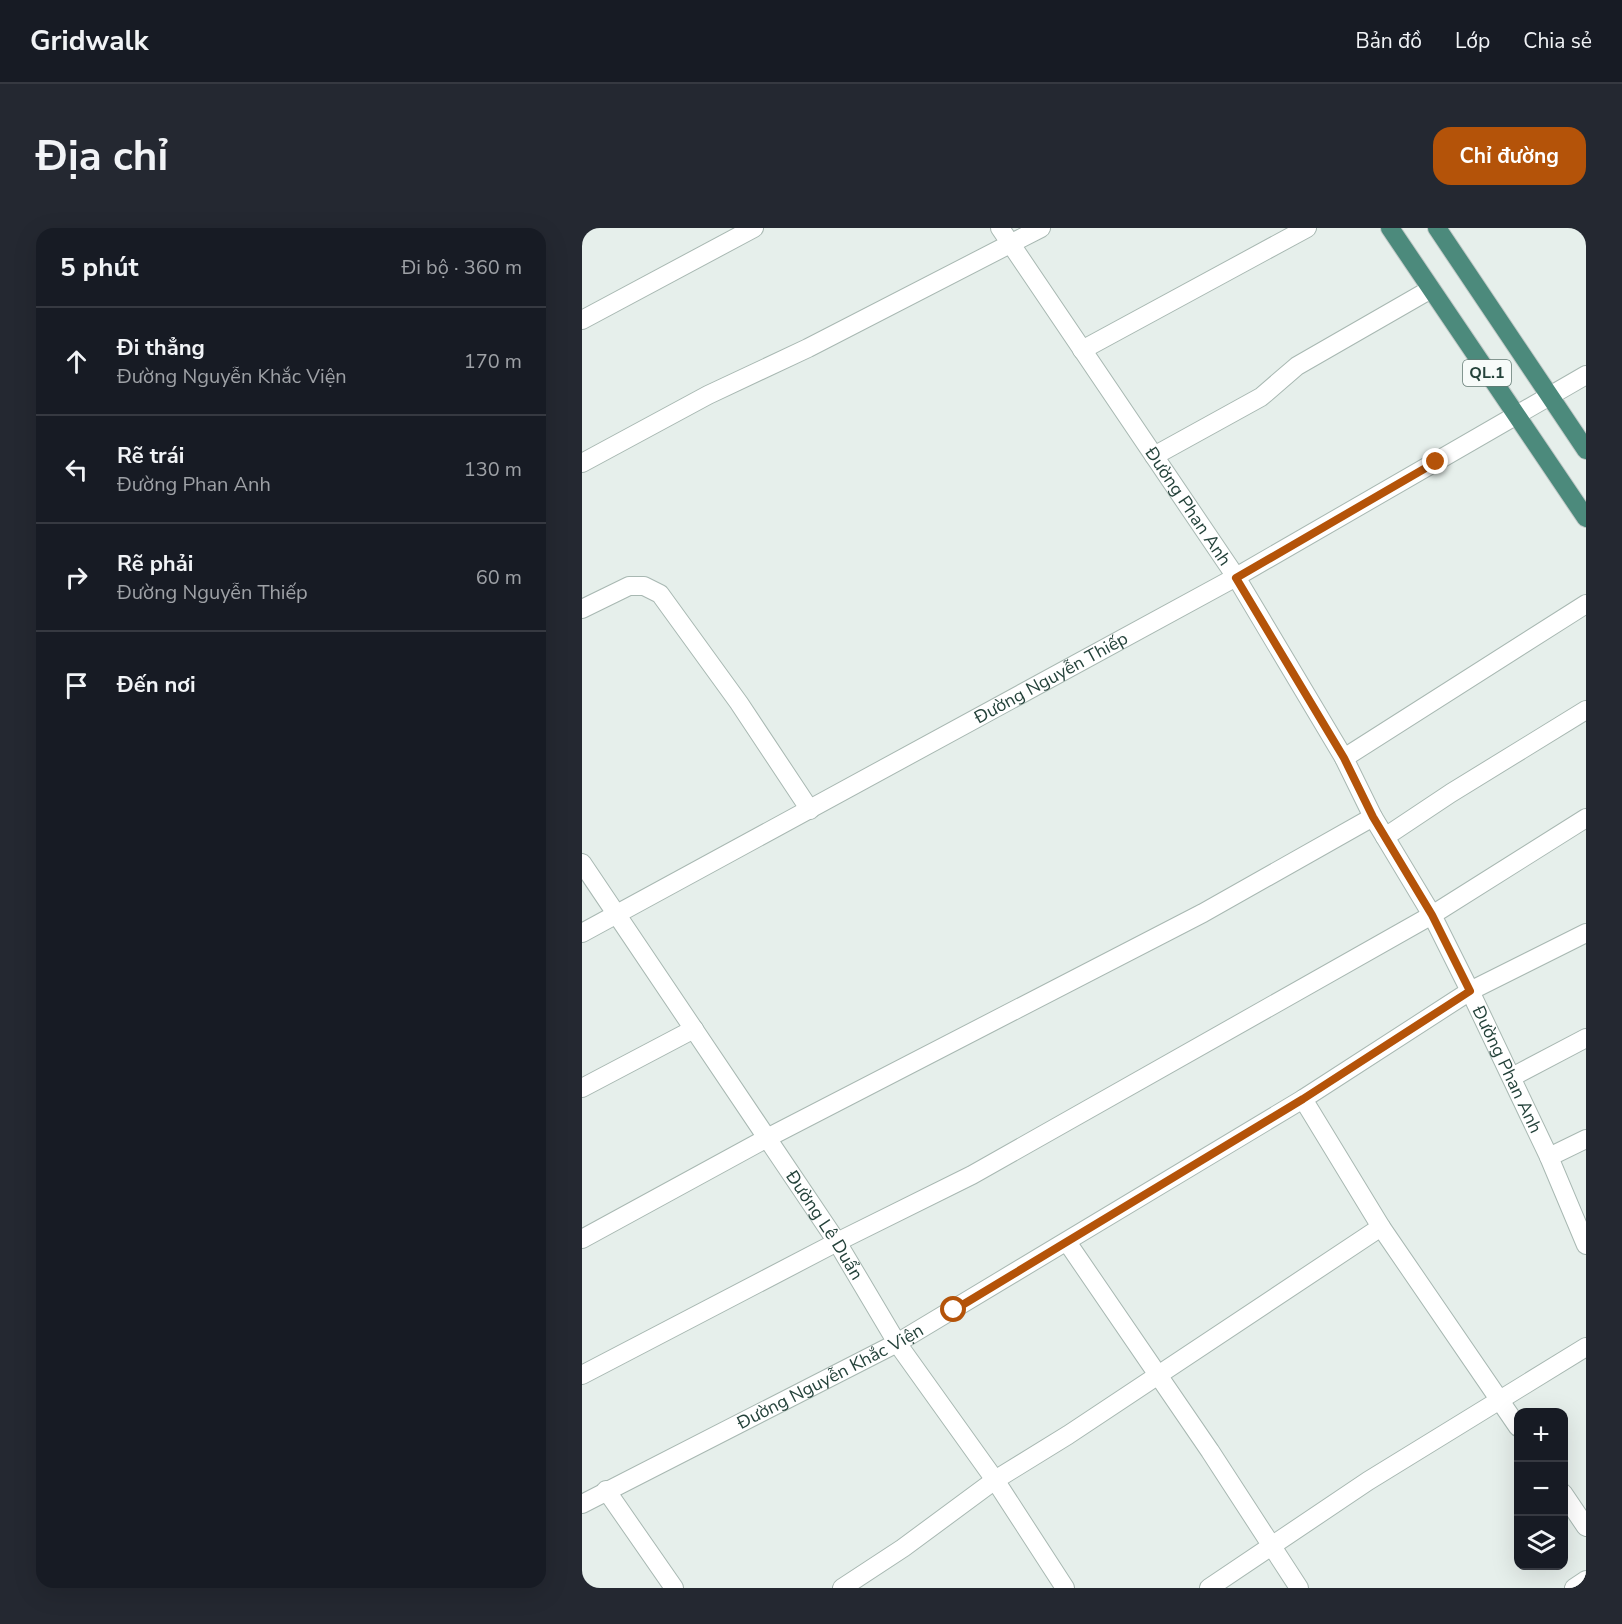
<!DOCTYPE html>
<html lang="vi">
<meta charset="utf-8">
<style>
body{margin:0;font-family:"Nunito Sans",sans-serif;background:#242831;color:#f1f3f6}
.controls{position:absolute;right:18px;bottom:18px;display:grid;overflow:hidden;border-radius:12px;box-shadow:0 6px 24px #0002}
.controls button{width:54px;height:54px;display:grid;place-items:center;padding:0;border:0;border-bottom:2px solid #363941;background:#171b24;color:#f1f3f6;font:30px sans-serif}
.stop{position:absolute;width:18px;height:18px;margin:-14px;border:4px solid #b45309;border-radius:50%;background:#fff}
.stop.end{background:#b45309;border-color:#fff;box-shadow:0 2px 6px #0008}
.list{margin:0;padding:0;list-style:none}
h2{display:flex;justify-content:space-between;align-items:center;height:78px;margin:0;padding:0 24px;font-size:26px}
h2 small{font-size:20px;font-weight:400;color:#9ea1a6}
.list li{display:grid;grid-template-columns:39px 1fr auto;gap:18px;align-items:center;box-sizing:border-box;height:108px;padding:0 24px;border-top:2px solid #363941}
.list b{display:block;font-size:22px;white-space:nowrap}
.list p{margin:0;font-size:20px;white-space:nowrap;color:#9ea1a6}
.list em{font-size:20px;font-style:normal;color:#9ea1a6}
.icon{flex:none;width:33px;height:33px;fill:none;stroke:currentColor;stroke-width:2;stroke-linecap:round;stroke-linejoin:round}
.map{position:relative;flex:none;width:1004px;height:1360px;overflow:hidden;border-radius:18px}
header{display:flex;align-items:center;gap:36px;box-sizing:border-box;height:84px;padding:0 30px;background:#171b24;border-bottom:2px solid #363941}
header strong{font-size:28px}
nav{display:flex;gap:33px;margin-inline-start:auto;font-size:21px}
.intro{display:flex;align-items:center;justify-content:space-between;box-sizing:border-box;height:144px;padding:0 36px}
h1{margin:0;font-size:42px}
.button{padding:15px 27px;border-radius:18px;background:#b45309;color:#fff;font-size:21px;font-weight:700}
main{display:flex;gap:36px;padding:0 36px}
aside{flex:1;background:#171b24;border-radius:18px;box-shadow:0 6px 24px #0002}
.map>svg:first-child{display:block}
</style>
<header>
<strong>Gridwalk</strong>
<nav><a>Bản đồ</a><a>Lớp</a><a>Chia sẻ</a></nav>
</header>
<div class="intro"><h1>Địa chỉ</h1><a class="button">Chỉ đường</a></div>
<main>
<aside>
<h2>5 phút<small>Đi bộ · 360 m</small></h2>
<ul class="list">
<li><svg class="icon" aria-label="ahead" viewBox="0 0 24 24"><path d="M12 20V5M6 11l6-6 6 6"/></svg><div><b>Đi thẳng</b><p>Đường Nguyễn Khắc Viện</p></div><em>170 m</em></li>
<li><svg class="icon" aria-label="left" viewBox="0 0 24 24"><path d="M17 20v-9H6M10 6l-5 5 5 5"/></svg><div><b>Rẽ trái</b><p>Đường Phan Anh</p></div><em>130 m</em></li>
<li><svg class="icon" aria-label="right" viewBox="0 0 24 24"><path d="M7 20v-9h11M14 6l5 5-5 5"/></svg><div><b>Rẽ phải</b><p>Đường Nguyễn Thiếp</p></div><em>60 m</em></li>
<li><svg class="icon" aria-label="arrive" viewBox="0 0 24 24"><path d="M6 21V4h12l-3 4 3 4H6"/></svg><div><b>Đến nơi</b></div></li>
</ul>
</aside>
<div class="map">
<svg width="1004" height="1360" viewBox="0 0 1004 1360">
<rect width="100%" height="100%" fill="#e6efeb"/>
<g fill="none" stroke-linecap="round" stroke-linejoin="round">
<defs>
<g id="minor">
<path id="s1" d="M418,0L654,349L762,530L791,589L850,687L888,763L967,929L1004,1017"/>
<polyline points="0,92 172,0"/>
<polyline points="500,122 725,0"/>
<polyline points="572,228 679,169 715,138 849,61"/>
<polyline points="0,235 126,167 226,120 459,0"/>
<polyline points="0,381 47,358 62,358 78,366 157,475 228,582"/>
<polyline points="762,530 1004,376"/>
<polyline points="803,609 869,565 1004,482"/>
<polyline points="930,849 1004,810"/>
<polyline points="0,860 112,801"/>
<polyline points="721,871 799,999 936,1199"/>
<polyline points="967,929 1004,911"/>
<polyline points="0,1011 187,909 621,685 791,589"/>
<polyline points="485,1014 628,1223 717,1360"/>
<polyline points="0,1147 255,1014 390,947 850,687 1004,590"/>
<polyline points="24,1262 92,1360"/>
<polyline points="981,1265 1004,1299"/>
<path id="s2" d="M0,1276L315,1115L721,871L888,763L1004,705"/>
<polyline points="260,1360 321,1320 413,1252 486,1207 799,999"/>
<polyline points="627,1360 786,1253 1004,1119"/>
<polyline points="992,1360 1004,1352"/>
</g>
<g id="tertiary">
<path id="s3" d="M0,635L255,1014L315,1115L413,1252L483,1360"/>
<path id="s4" d="M0,705L654,349L1004,147"/>
</g>
<g id="trunk">
<polyline points="808,0 1004,290"/>
<polyline points="855,0 1004,222"/>
</g>
</defs>
<!-- minor casing -->
<use href="#minor" stroke="#a8b8b2" stroke-width="20"/>
<!-- tertiary casing -->
<use href="#tertiary" stroke="#a8b8b2" stroke-width="20"/>
<!-- trunk casing -->
<use href="#trunk" stroke="#c2cac8" stroke-width="20"/>
<!-- minor -->
<use href="#minor" stroke="#fff" stroke-width="18"/>
<!-- tertiary -->
<use href="#tertiary" stroke="#fff" stroke-width="18"/>
<!-- trunk -->
<use href="#trunk" stroke="#4c8a7c" stroke-width="18"/>
</g>
<g fill="none" stroke-linecap="round" stroke-linejoin="round">
<!-- route -->
<polyline stroke="#b45309" stroke-width="8" points="372,1082 721,871 888,763 850,687 791,589 762,530 654,350 854,234"/>
</g>
<g text-anchor="middle" dominant-baseline="central" stroke-width="6" stroke-linejoin="round" paint-order="stroke">
<!-- shield labels -->
<rect fill="#f7fbf9" stroke="#637a73" stroke-width="1.5" x="881" y="132" width="48" height="26" rx="4.5"/>
<g font-size="16" font-weight="bold" fill="#24423a">
<text x="905" y="145">QL.1</text>
</g>
<!-- street labels -->
<g font-size="18" fill="#24423a" stroke="#f7fbf9">
<text stroke="none"><textPath href="#s1" startOffset="336">Đường Phan Anh</textPath></text>
<text stroke="none"><textPath href="#s4" startOffset="534">Đường Nguyễn Thiếp</textPath></text>
<text stroke="none"><textPath href="#s1" startOffset="984">Đường Phan Anh</textPath></text>
<text stroke="none"><textPath href="#s3" startOffset="436">Đường Lê Duẩn</textPath></text>
<text stroke="none"><textPath href="#s2" startOffset="279">Đường Nguyễn Khắc Viện</textPath></text>
</g>
</g>
</svg>
<div class="controls">
<button>+</button>
<button>−</button>
<button><svg class="icon" aria-label="layers" viewBox="0 0 24 24"><path d="M12 4l9 5-9 5-9-5zM3 14l9 5 9-5"/></svg></button>
</div>
<div class="stop" style="left:372px;top:1082px"></div>
<div class="stop end" style="left:854px;top:234px"></div>
</div>
</main>
